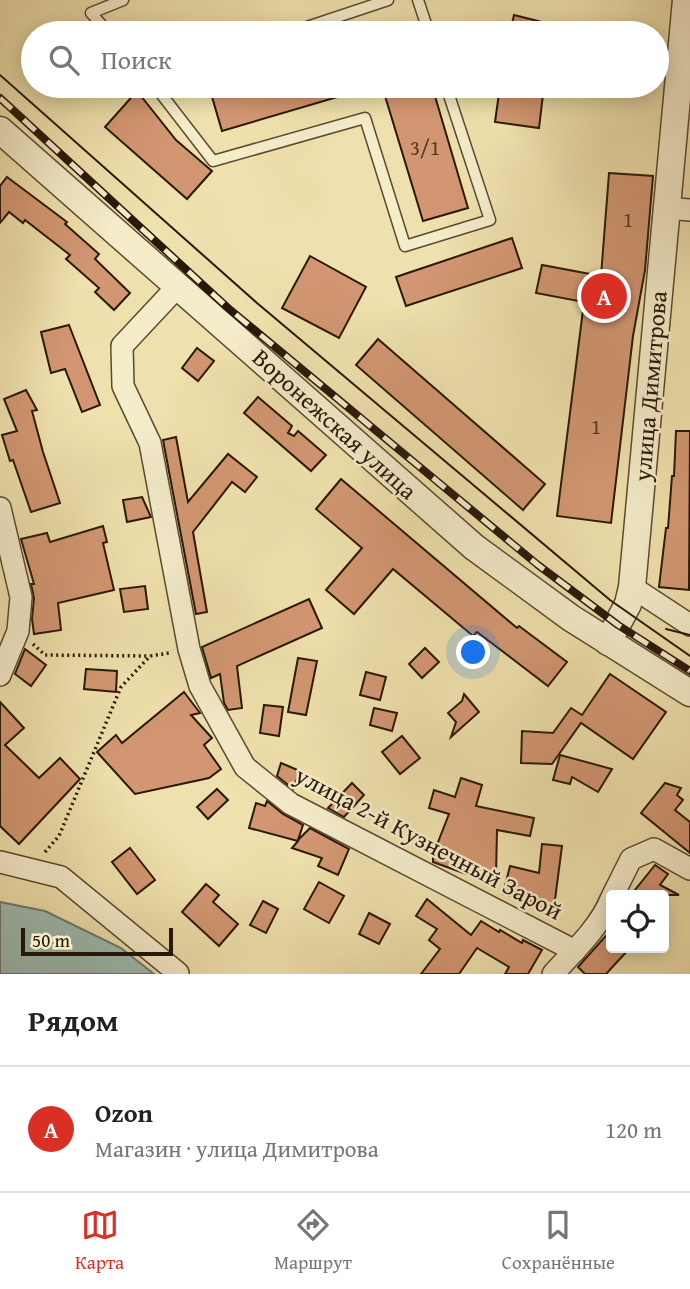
<!DOCTYPE html>
<html lang="ru">
<meta charset="utf-8">
<style>
body{margin:0;font-family:"Gentium Book Plus",serif;background:#f6f6f6;color:#222}
.controls{position:absolute;right:21px;bottom:21px;display:grid;overflow:hidden;border-radius:7px;box-shadow:0 4px 18px #0003}
.controls button{width:63px;height:63px;display:grid;place-items:center;padding:0;border:0;border-bottom:2px solid #e0e0e0;background:#fff;color:#222;font:35px sans-serif}
.scale{position:absolute;left:21px;bottom:18px;width:152px;box-sizing:border-box;padding-left:7px;border:4px solid #291809;border-top:0;font-size:19px;line-height:24px;white-space:nowrap;color:#291809;-webkit-text-stroke:5px #f5ecca;paint-order:stroke}
.you{position:absolute;left:474px;top:653px;width:24px;height:24px;margin:-18px;border:5px solid #fff;border-radius:50%;background:#1a73e8;box-shadow:0 0 0 10px #1a73e833}
.badge{display:grid;place-items:center;width:46px;height:46px;border-radius:50%;background:#d93025;color:#fff;font-size:23px;font-weight:700}
.pin{position:absolute;translate:-50% -50%;border:4px solid #fff;box-shadow:0 2px 7px #0006}
.list{margin:0;padding:0;list-style:none}
h2{display:flex;justify-content:space-between;align-items:center;height:91px;margin:0;padding:0 28px;font-size:30px}
h2 small{font-size:23px;font-weight:400;color:#767676}
.list li{display:grid;grid-template-columns:46px 1fr auto;gap:21px;align-items:center;box-sizing:border-box;height:126px;padding:0 28px;border-top:2px solid #e0e0e0}
.list b{display:block;font-size:26px;white-space:nowrap}
.list p{margin:0;font-size:23px;white-space:nowrap;color:#767676}
.list em{font-size:23px;font-style:normal;color:#767676}
.icon{flex:none;width:38px;height:38px;fill:none;stroke:currentColor;stroke-width:2;stroke-linecap:round;stroke-linejoin:round}
.map{position:relative;flex:none;width:690px;height:974px;overflow:hidden}
.search{position:absolute;background:#fff;box-shadow:0 4px 18px #0003;left:21px;right:21px;top:21px;height:77px;display:flex;align-items:center;gap:18px;box-sizing:border-box;padding:0 24px;border-radius:38px;color:#767676;font-size:26px}
.sheet{height:217px;background:#fff}
nav{display:flex;justify-content:space-around;align-items:center;box-sizing:border-box;height:98px;border-top:2px solid #e0e0e0;background:#fff;font-size:19px;color:#767676}
nav a{display:grid;justify-items:center;gap:4px}
nav .on{color:#d93025}
.map>svg:first-child{display:block}
</style>
<div class="map">
<svg width="690" height="974" viewBox="0 0 690 974">
<rect width="100%" height="100%" fill="#efe1ad"/>
<filter id="stains"><feTurbulence type="fractalNoise" baseFrequency=".00286" numOctaves="4"/><feColorMatrix values="0 0 0 0 .2 0 0 0 0 .09 0 0 0 0 .02 0 0 0 .5 -.17"/></filter>
<radialGradient id="worn" r=".72"><stop offset=".6" stop-color="#630" stop-opacity="0"/><stop offset="1" stop-color="#630" stop-opacity=".3"/></radialGradient>
<!-- water -->
<polygon fill="#9cbcb2" stroke="#6e7a6e" stroke-width="2" points="0,902 45,911 121,948 154,974 0,974"/>
<!-- building -->
<g fill="#d29772" stroke="#291809" stroke-width="2">
<polygon points="514,15 562,27 561,33 510,33"/>
<polygon points="226,86 360,86 361,90 222,131 210,90"/>
<polygon points="382,86 432,86 468,208 423,221"/>
<polygon points="500,86 544,86 539,128 495,122"/>
<polygon points="137,91 176,140 212,171 187,199 105,127"/>
<polygon points="609,173 653,176 645,270 633,336 611,523 557,516 584,302 536,293 542,265 601,276"/>
<polygon points="7,177 67,222 65,224 99,254 95,259 130,293 114,310 95,292 99,288 66,259 70,255 25,220 23,223 9,212 0,223 0,186"/>
<polygon points="512,238 522,268 406,306 396,277"/>
<polygon points="310,256 366,287 339,338 282,308"/>
<polygon points="69,325 100,405 82,412 65,369 51,373 41,332"/>
<polygon points="378,339 545,484 523,510 356,365"/>
<polygon points="197,348 214,361 198,381 182,368"/>
<polygon points="26,390 37,410 32,411 43,452 60,503 31,512 13,460 10,461 2,435 17,431 4,399"/>
<polygon points="258,397 292,426 288,433 294,436 298,431 326,455 311,471 244,413"/>
<polygon points="676,431 690,431 689,590 659,587 666,528 668,528 672,476 674,476"/>
<polygon points="176,437 188,502 228,454 257,477 245,492 232,482 193,532 207,612 196,614 163,440"/>
<polygon points="341,479 517,628 519,626 567,662 548,686 477,632 473,636 393,569 354,614 326,590 362,548 316,509"/>
<polygon points="142,497 151,517 127,522 123,500"/>
<polygon points="103,526 107,542 103,543 114,590 58,603 61,630 34,634 32,619 34,598 31,584 34,584 21,539 47,533 50,542"/>
<polygon points="145,586 148,609 124,612 120,589"/>
<polygon points="309,599 322,628 237,666 242,708 228,710 224,703 220,674 211,678 202,647"/>
<polygon points="425,648 439,662 422,678 409,664"/>
<polygon points="25,649 46,665 31,686 15,674"/>
<polygon points="298,658 317,661 306,715 288,712"/>
<polygon points="86,669 117,671 116,692 84,689"/>
<polygon points="366,672 386,677 380,700 360,695"/>
<polygon points="610,674 666,712 633,759 581,723 552,764 521,763 522,731 553,733 571,708 582,715"/>
<polygon points="184,692 200,713 191,715 212,738 204,745 221,769 209,778 135,794 97,752 116,735 122,743"/>
<polygon points="464,694 479,712 451,737 456,722 448,713 462,701"/>
<polygon points="0,702 24,728 5,745 39,778 60,758 80,779 19,844 0,826"/>
<polygon points="264,705 283,707 279,736 260,733"/>
<polygon points="374,708 397,713 392,731 370,725"/>
<polygon points="402,736 420,758 400,774 382,752"/>
<polygon points="560,755 612,769 598,792 572,777 570,784 553,780"/>
<polygon points="281,763 300,771 293,789 277,776"/>
<polygon points="461,778 482,785 476,806 534,818 530,836 497,830 496,876 469,875 433,862 433,855 449,814 429,808 434,790 455,797"/>
<polygon points="352,783 364,795 344,817 328,808"/>
<polygon points="665,783 681,788 677,795 683,800 675,810 690,822 690,853 641,813"/>
<polygon points="217,789 228,800 208,819 197,807"/>
<polygon points="267,801 283,814 303,825 298,840 310,828 349,849 338,875 318,866 322,858 292,848 298,841 249,828 256,803 265,806"/>
<polygon points="542,844 562,846 553,915 533,906 535,902 503,894 510,866 539,873"/>
<polygon points="130,848 155,880 137,894 112,862"/>
<polygon points="655,865 668,874 660,885 679,895 631,895"/>
<polygon points="319,882 344,896 329,923 304,909"/>
<polygon points="206,884 219,895 213,902 238,924 219,946 182,912"/>
<polygon points="427,899 471,935 481,921 499,932 500,930 522,943 523,940 542,950 528,974 505,974 509,967 477,948 459,974 421,974 440,949 429,940 437,929 416,916"/>
<polygon points="263,901 278,909 266,933 250,925"/>
<polygon points="369,913 390,924 379,944 359,934"/>
<polygon points="611,930 611,948 630,948 606,974 585,974 578,967"/>
</g>
<g fill="none" stroke-linecap="round" stroke-linejoin="round">
<defs>
<g id="service">
<polyline points="418,0 429,33"/>
<polyline points="109,33 91,13 123,0"/>
<polyline points="289,33 388,0"/>
<polyline points="155,86 213,161 365,118 405,246 490,220 446,86"/>
</g>
<g id="minor">
<polyline points="666,208 690,210"/>
<polyline points="179,285 122,346 123,386 150,443 189,649 200,686 245,767 291,804 575,951"/>
<polyline points="0,508 21,597 18,631 0,675"/>
<polyline points="632,587 690,625"/>
<polyline points="0,862 61,877 178,973"/>
<polyline points="613,895 631,859 654,849 690,869"/>
<path d="M553,974C573,952 600,927 611,899"/>
</g>
<g id="tertiary">
<polyline points="0,130 474,547 571,618 690,693"/>
<polyline points="608,642 628,604 632,587 686,0"/>
</g>
</defs>
<!-- service casing -->
<use href="#service" stroke="#5a4a32" stroke-width="13"/>
<!-- minor casing -->
<use href="#minor" stroke="#5a4a32" stroke-width="24"/>
<!-- tertiary casing -->
<use href="#tertiary" stroke="#5a4a32" stroke-width="29"/>
<!-- path -->
<g stroke="#291809" stroke-width="3.5" stroke-dasharray="2 3.5" stroke-linecap="butt">
<polyline points="33,644 45,655 150,656"/>
<polyline points="45,852 59,836 121,687 150,656 169,653"/>
</g>
<!-- service -->
<use href="#service" stroke="#f5ecca" stroke-width="10"/>
<!-- minor -->
<use href="#minor" stroke="#f5ecca" stroke-width="21"/>
<!-- tertiary -->
<use href="#tertiary" stroke="#f5ecca" stroke-width="26"/>
<!-- tram -->
<g stroke="#291809" stroke-width="2">
<polyline points="0,75 257,303 610,600 690,656"/>
<polyline points="666,629 690,635"/>
</g>
<defs>
<polyline id="rail" points="0,98 228,308 421,468 538,565 618,625 690,671"/>
</defs>
<!-- rail casing -->
<use href="#rail" stroke="#291809" stroke-width="8"/>
<!-- rail -->
<use href="#rail" stroke="#f5ecca" stroke-width="5" stroke-dasharray="16" stroke-linecap="butt"/>
</g>
<g text-anchor="middle" dominant-baseline="central" stroke-width="5" stroke-linejoin="round" paint-order="stroke">
<!-- number labels -->
<g font-size="21" fill="#533823">
<text x="425" y="147">3/1</text>
<text x="628" y="219">1</text>
<text x="596" y="426">1</text>
</g>
<!-- street labels -->
<g font-size="24" fill="#291809" stroke="#f5ecca">
<text transform="translate(650 386) rotate(-85)">улица Димитрова</text>
<text transform="translate(335 424) rotate(42)">Воронежская улица</text>
<text transform="translate(429 843) rotate(28)">улица 2-й Кузнечный Зарой</text>
</g>
</g>
<rect width="100%" height="100%" filter="url(#stains)"/>
<rect width="100%" height="100%" fill="url(#worn)"/>
</svg>
<div class="controls">
<button><svg class="icon" aria-label="locate" viewBox="0 0 24 24"><circle cx="12" cy="12" r="6"/><path d="M12 2v4M12 18v4M2 12h4M18 12h4"/></svg></button>
</div>
<div class="scale">50 m</div>
<div class="you"></div>
<div class="pin badge" style="left:604px;top:296px">A</div>
<div class="search"><svg class="icon" aria-label="search" viewBox="0 0 24 24"><circle cx="10" cy="10" r="6"/><path d="M15 15l6 6"/></svg>Поиск</div>
</div>
<section class="sheet">
<h2>Рядом<small></small></h2>
<ul class="list">
<li><span class="badge">A</span><div><b>Ozon</b><p>Магазин · улица Димитрова</p></div><em>120 m</em></li>
</ul>
</section>
<nav>
<a class="on"><svg class="icon" aria-label="map" viewBox="0 0 24 24"><path d="M3 6l6-2 6 2 6-2v14l-6 2-6-2-6 2zM9 4v14M15 6v14"/></svg>Карта</a>
<a><svg class="icon" aria-label="directions" viewBox="0 0 24 24"><path d="M12 3l9 9-9 9-9-9zM9 14v-3h6M13 9l2 2-2 2"/></svg>Маршрут</a>
<a><svg class="icon" aria-label="saved" viewBox="0 0 24 24"><path d="M7 4h10v16l-5-4-5 4z"/></svg>Сохранённые</a>
</nav>
